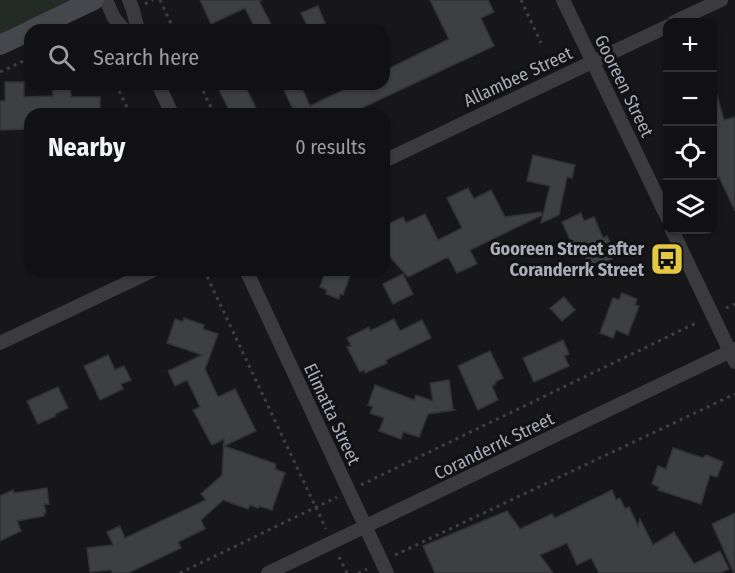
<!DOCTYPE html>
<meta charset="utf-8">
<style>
body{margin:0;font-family:"Fira Sans Condensed",sans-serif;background:#1e1f21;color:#f1f3f6}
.controls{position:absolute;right:18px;top:18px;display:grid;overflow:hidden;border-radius:12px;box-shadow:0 2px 4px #0004}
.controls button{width:54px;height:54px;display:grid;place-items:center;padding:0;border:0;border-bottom:2px solid #303133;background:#111113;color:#f1f3f6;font:30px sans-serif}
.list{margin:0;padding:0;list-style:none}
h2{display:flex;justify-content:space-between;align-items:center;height:78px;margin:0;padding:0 24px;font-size:26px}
h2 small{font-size:20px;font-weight:400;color:#9c9da0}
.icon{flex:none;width:33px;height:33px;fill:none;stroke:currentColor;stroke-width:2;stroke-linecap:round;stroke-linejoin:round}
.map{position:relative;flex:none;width:735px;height:573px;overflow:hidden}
.search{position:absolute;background:#111113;box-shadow:0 2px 4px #0004;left:24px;top:24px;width:366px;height:66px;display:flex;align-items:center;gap:15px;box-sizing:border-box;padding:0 21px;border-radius:18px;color:#9c9da0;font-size:22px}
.panel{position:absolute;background:#111113;box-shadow:0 2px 4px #0004;left:24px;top:108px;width:366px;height:168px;border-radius:18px}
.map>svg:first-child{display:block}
</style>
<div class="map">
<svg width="735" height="573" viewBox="0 0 735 573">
<rect width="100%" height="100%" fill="#171719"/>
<!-- green -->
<polygon fill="#232b25" points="0,0 74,0 0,35"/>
<!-- building -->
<g fill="#3e3f42" stroke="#323134" stroke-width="1.5">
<polygon points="200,0 262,0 259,1 274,30 256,30 245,8 211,24"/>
<polygon points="430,0 488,0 494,12 481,18 494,46 349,114 292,114 295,113 281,84 300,84 310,106 356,84 384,84 384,71 449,39"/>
<polygon points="318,6 325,23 322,24 325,30 309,30 301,13"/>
<polygon points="5,82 24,82 24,97 53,96 52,84 70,84 71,97 100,97 100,114 30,114 30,129 0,130 0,101 5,101"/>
<polygon points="216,84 244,84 259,114 231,114"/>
<polygon points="712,95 717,95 724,120 735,117 735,211 719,177 712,180"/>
<polygon points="533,155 575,165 572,178 567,177 559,215 541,223 550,186 527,181"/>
<polygon points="468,188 474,199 491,190 505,217 541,212 542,215 470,250 477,264 457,273 448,257 408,277 384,250 384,242 389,237 384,226 403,217 406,223 425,214 438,240 462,228 447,198"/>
<polygon points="581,213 584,221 594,217 603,238 607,236 616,254 610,256 612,259 599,265 598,262 589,266 580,248 575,250 562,222"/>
<polygon points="326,270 352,270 343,295 340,294 339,299 326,294 327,290 320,287"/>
<polygon points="403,274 413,294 393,304 383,284"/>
<polygon points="622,293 637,299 635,305 639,306 628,335 616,330 613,338 600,333 613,298 619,300"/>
<polygon points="564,297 575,310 562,321 550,308"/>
<polygon points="184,318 204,325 203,329 218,334 205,369 218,397 235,389 256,431 224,446 276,464 275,469 285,473 272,510 259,506 258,508 250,505 248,509 223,500 201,520 205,529 178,542 181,548 128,573 112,573 111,570 90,572 87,548 113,545 107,532 120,526 125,538 206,500 201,494 222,475 224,439 212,445 193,410 200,407 187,380 175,386 168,371 202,355 167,343 175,319 183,322"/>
<polygon points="394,319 400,331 422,320 431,338 386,360 387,363 365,373 364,370 360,372 347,347 351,346 347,338 369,327 370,331"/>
<polygon points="563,340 569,354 564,356 569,366 534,382 523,358"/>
<polygon points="490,351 503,378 495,382 496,384 492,386 498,400 478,410 458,366"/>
<polygon points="108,355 115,370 124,366 131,380 121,384 123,389 100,400 84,366"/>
<polygon points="449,380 453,409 455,410 428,414 419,437 403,432 401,439 379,431 384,418 370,413 373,407 368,405 375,385 414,400 416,395 433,401 430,383"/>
<polygon points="58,387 68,408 55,414 56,416 38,424 27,401"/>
<polygon points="673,448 703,458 706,455 723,462 717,477 710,475 701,504 658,490 659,487 652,484 658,466 666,469"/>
<polygon points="47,488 49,504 44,504 46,513 44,513 44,516 17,521 21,531 0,541 0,496 13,490 14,493"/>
<polygon points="612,490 616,500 620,498 625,509 629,507 638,526 640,519 653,545 674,532 694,564 720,551 729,569 720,573 599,573 591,558 577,565 567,543 540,555 553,573 435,573 423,546 507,511 520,529 552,514 555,518"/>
<polygon points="735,513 735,573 734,573 712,524"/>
</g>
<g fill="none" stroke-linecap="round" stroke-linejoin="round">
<!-- path -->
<g stroke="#3e3f44" stroke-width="3" stroke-dasharray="3 4.5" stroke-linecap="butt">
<polyline points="160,0 174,30"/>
<polyline points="521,0 541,43"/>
<polyline points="145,4 153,0"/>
<polyline points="89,30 101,24"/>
<polyline points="0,72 30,58"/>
<polyline points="116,84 130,114"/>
<polyline points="200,84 214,114"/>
<polyline points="204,270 326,529"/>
<polyline points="726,308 735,304"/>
<polyline points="361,485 698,322"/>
<polyline points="395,555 735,394"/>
<polyline points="339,557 347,573"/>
<polyline points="180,573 337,497"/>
<polyline points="358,573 367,569"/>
</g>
<!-- minor -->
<g stroke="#3a3a3f" stroke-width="14">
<polyline points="106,0 114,18 124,30"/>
<polyline points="129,0 133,10 138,30"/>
<polyline points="563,0 668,219"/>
<polyline points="674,22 721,0"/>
<polyline points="158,84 172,114"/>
<polyline points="384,161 668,26"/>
<polyline points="672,230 735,362"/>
<polyline points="246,270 387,573"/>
<polyline points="0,343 154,270"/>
<polyline points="268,573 735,349"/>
</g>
<!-- secondary -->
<g stroke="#46474d" stroke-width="20">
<polyline points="31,30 94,0"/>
<polyline points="0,45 30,31"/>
</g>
</g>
<!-- icons -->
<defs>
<symbol id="bus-square" viewBox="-11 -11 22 22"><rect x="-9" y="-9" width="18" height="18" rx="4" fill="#e5c842" stroke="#121214"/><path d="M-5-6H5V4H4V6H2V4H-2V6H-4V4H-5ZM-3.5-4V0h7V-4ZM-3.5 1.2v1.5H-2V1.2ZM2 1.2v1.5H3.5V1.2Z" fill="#111"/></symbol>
</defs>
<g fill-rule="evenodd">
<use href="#bus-square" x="648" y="240" width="38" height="38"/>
</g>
<g text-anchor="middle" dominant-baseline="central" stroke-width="6" stroke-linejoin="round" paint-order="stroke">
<!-- street labels -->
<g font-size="18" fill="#aaacb8" stroke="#121214">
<text transform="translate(518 77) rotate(-25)">Allambee Street</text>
<text transform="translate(624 86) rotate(64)">Gooreen Street</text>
<text transform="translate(332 414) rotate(65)">Elimatta Street</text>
<text transform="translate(494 446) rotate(-26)">Coranderrk Street</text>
</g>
<!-- poi labels -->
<g font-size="18" font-weight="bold" fill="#aaacb8" stroke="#121214" text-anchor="end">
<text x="644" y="249">Gooreen Street after<tspan x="644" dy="21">Coranderrk Street</tspan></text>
</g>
</g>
</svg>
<div class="controls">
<button>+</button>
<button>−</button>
<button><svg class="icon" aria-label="locate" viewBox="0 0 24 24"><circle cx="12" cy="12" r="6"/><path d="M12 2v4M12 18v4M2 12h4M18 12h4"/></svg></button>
<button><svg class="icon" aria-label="layers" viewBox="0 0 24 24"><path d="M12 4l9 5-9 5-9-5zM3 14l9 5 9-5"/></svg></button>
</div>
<div class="search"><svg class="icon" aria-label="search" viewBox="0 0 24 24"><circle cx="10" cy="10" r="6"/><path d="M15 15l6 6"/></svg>Search here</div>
<section class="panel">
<h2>Nearby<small>0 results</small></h2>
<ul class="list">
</ul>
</section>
</div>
